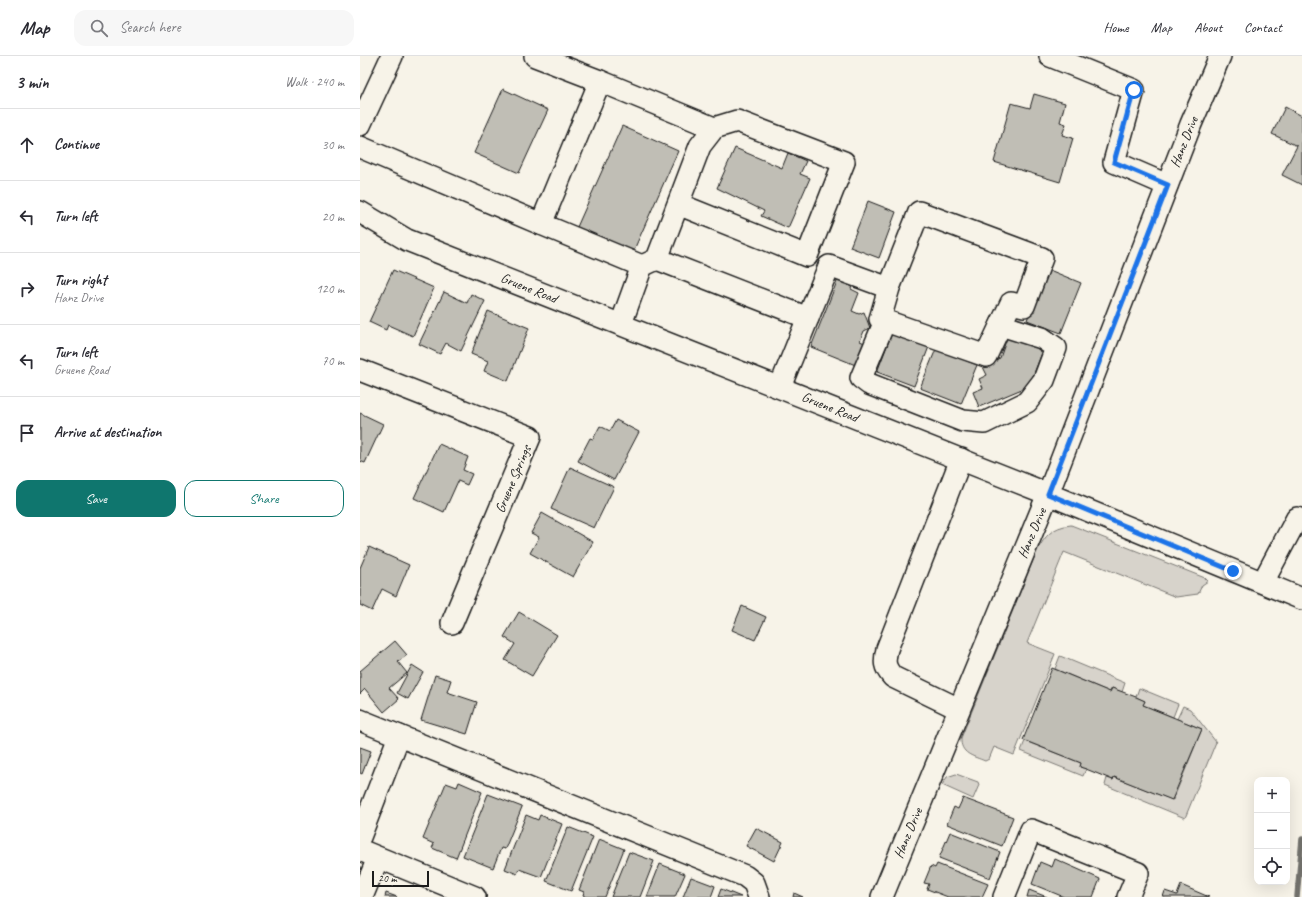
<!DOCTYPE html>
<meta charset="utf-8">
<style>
body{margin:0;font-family:Caveat,sans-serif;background:#f7f7f7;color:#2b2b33}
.controls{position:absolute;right:12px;bottom:12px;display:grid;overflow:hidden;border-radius:8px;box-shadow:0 4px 16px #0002}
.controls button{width:36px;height:36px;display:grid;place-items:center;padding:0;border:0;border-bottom:1px solid #e1e1e2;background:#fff;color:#2b2b33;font:20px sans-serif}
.scale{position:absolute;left:12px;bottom:10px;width:57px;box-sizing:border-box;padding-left:4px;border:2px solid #1c1c1c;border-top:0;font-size:11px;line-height:14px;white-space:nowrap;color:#1c1c1c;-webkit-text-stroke:3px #f7f3e8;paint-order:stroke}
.stop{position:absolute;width:12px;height:12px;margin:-9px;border:3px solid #1a73e8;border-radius:50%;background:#fff}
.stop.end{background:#1a73e8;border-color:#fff;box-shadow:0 1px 4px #0008}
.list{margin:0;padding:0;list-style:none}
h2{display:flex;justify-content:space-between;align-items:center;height:52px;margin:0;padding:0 16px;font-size:17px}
h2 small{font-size:13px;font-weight:400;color:#7c7c81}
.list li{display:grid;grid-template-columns:26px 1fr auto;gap:12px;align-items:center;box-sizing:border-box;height:72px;padding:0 16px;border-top:1px solid #e1e1e2}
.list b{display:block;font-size:15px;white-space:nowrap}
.list p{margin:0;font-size:13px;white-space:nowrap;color:#7c7c81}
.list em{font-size:13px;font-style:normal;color:#7c7c81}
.actions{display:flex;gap:8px;padding:12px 16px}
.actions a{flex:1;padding:9px 0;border:1px solid #0f766e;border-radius:12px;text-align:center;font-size:14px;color:#0f766e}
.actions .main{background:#0f766e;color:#fff}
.icon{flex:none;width:22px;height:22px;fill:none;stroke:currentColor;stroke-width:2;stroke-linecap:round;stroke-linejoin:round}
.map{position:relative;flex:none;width:942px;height:841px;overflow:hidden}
header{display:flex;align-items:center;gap:24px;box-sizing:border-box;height:56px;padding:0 20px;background:#fff;border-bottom:1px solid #e1e1e2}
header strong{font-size:19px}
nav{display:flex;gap:22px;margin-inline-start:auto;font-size:14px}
.search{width:280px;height:36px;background:#f7f7f7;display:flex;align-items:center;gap:10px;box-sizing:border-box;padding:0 14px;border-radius:12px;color:#7c7c81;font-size:15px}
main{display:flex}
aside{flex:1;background:#fff}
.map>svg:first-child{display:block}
</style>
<header>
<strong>Map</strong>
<div class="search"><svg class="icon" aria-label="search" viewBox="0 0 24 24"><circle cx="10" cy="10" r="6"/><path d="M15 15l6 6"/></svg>Search here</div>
<nav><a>Home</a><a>Map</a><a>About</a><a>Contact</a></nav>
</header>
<main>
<aside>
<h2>3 min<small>Walk · 240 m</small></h2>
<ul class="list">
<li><svg class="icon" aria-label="ahead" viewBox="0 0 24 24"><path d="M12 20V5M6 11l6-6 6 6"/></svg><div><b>Continue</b></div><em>30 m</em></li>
<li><svg class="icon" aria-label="left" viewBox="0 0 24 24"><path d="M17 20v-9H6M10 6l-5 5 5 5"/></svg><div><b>Turn left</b></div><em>20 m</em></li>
<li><svg class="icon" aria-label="right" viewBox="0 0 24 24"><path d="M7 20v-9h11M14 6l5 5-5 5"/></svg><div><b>Turn right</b><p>Hanz Drive</p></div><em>120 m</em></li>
<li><svg class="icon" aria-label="left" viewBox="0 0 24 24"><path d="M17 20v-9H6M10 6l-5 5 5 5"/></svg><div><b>Turn left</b><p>Gruene Road</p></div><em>70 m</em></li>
<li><svg class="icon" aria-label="arrive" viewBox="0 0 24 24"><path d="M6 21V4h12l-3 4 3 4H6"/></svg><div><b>Arrive at destination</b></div></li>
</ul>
<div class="actions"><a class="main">Save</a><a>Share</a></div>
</aside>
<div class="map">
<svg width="942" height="841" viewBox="0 0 942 841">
<rect width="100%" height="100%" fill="#f7f3e8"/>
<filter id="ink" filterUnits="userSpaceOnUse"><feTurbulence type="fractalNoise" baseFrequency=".025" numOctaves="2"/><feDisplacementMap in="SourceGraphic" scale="8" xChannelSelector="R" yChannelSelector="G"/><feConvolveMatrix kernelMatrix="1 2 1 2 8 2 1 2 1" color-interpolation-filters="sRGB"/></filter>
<g filter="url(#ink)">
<!-- green -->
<g fill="#d7d3cb" stroke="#7a7874">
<path d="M711,469L845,522L848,525L842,529L838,538L816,541L704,496L667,587L695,598L654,699L634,691L629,703L625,705C613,700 600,698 601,682L677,495C685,480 692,471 711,469Z"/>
<polygon points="700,600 765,627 762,636 752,632 750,636 695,613"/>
<polygon points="779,632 818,648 813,661 783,649 785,645 776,641"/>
<polygon points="823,650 830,653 856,686 825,762 745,729 747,722 753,724 754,721 813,744 842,673 817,663"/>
<polygon points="665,685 721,707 720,711 726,713 723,720 661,695"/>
<polygon points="596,718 618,726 619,729 613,743 582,729 587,721"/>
</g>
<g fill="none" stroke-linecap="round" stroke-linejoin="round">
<!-- stream -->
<polyline stroke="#72716c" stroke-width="5.5" points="937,841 942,783"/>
</g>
<!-- building -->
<g fill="#c0beb5" stroke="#1c1c1c">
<polygon points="143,33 188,54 159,117 114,97"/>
<polygon points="674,38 705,47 700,66 706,68 702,79 713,82 700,126 634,106 651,47 670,52"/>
<polygon points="925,51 942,60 942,129 922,119 937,90 912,78"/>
<polygon points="262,70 318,95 273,196 217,171"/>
<polygon points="375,92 422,112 428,97 446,105 440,118 450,122 428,172 401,160 404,155 357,132"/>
<polygon points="508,145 536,156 519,202 490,191"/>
<polygon points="687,213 721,227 701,277 667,264"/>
<polygon points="33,214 74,232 53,280 28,269 26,274 9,266"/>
<polygon points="478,223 492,229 491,233 499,237 492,255 499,258 504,256 510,272 504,275 500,285 507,288 498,310 451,291"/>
<polygon points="84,236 107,247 111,238 125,245 101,295 86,287 80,298 59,288"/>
<polygon points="128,255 169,272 148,325 124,315 128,305 111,298"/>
<polygon points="533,274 570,288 554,330 517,316"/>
<polygon points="648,279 684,292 669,330 619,351 613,336 623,332 619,323 627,319 622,309 640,302"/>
<polygon points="576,293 617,309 601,348 560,332"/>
<polygon points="0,357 23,368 5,407 0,405"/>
<polygon points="256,364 279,376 254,424 218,405 230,382 233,383 240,370 250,375"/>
<polygon points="79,388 108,401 103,414 112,418 107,429 98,425 84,456 54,442"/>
<polygon points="210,411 254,431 234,472 191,453"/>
<polygon points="182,457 233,486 213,521 170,497 179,481 171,477"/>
<polygon points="9,491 49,509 36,540 22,533 12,555 0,549 0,512"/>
<polygon points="382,550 406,561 395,584 372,574"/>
<polygon points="159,556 197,579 172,620 145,604 155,588 144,581"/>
<polygon points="35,585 47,599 38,606 47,617 29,632 39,643 24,656 5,633 0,638 0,615"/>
<polygon points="52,609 63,616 48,643 37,637"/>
<polygon points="692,612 750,636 752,632 776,641 785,645 783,649 842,673 812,744 754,721 753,724 726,713 720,711 721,707 663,684"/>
<polygon points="75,619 91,624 87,636 117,646 107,678 61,664"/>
<polygon points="0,691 11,695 2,718 0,717"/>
<polygon points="99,726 122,736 96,802 72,792 74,788 63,783 86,727 97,731"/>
<polygon points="128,738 162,751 145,793 141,792 133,812 103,800"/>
<polygon points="603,742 653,761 642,790 587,768 594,751 598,753"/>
<polygon points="166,759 178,764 180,759 202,768 181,821 159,813 157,818 145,813"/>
<polygon points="208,771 233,781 211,835 186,825"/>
<polygon points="396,772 423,786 414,805 386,790"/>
<polygon points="590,776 640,796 630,822 579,802"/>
<polygon points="239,783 264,793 245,841 226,841 223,839 224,836 219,834"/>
<polygon points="269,796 294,805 280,841 251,841"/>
<polygon points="695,803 740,823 733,841 704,841 672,828 680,806 692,811"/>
<polygon points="300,808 325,818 315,841 287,841"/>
<polygon points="577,808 628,828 622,841 588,841 567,833 569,828 564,827 571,810 575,812"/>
<polygon points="331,821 355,830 351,841 323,841"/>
<polygon points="821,829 849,841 803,841 805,835 817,839"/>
<polygon points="361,833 381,841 358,841"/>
<polygon points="669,834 687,841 667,841"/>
<polygon points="26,837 37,841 25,841"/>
<polygon points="434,837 443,841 433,841"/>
</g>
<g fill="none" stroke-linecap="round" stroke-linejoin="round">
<defs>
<g id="minor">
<polyline points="690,0 774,34 754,106 807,129"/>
<polyline points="240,25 354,72"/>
<polyline points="0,69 32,0"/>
<polyline points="0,91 181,168 240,25 175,0"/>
<polyline points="0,156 47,184 688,438 942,543"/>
<polyline points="181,168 282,210"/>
<polyline points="297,203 448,262"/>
<polyline points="525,265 501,322 509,328 603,365 624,367 667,346 684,324 696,292 682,282 641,269"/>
<polyline points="261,268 282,210 297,203 340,90 354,72 377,65 484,106 447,200 318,148"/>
<polyline points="0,314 170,381 92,567"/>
<polyline points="420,331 469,210 529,232 520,263 626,300 651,247 664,250 682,202 559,156 529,232"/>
<polyline points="903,526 937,462 942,464"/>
<path d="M599,653L533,621C524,611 524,606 527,593L601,403"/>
<polyline points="0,664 385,820 394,827 399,841"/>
<polyline points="0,781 39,680"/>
<polyline points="0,794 115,841"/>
<polyline points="2,841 18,802"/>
<polyline points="522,841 688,438 831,68 860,0"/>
<polyline points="644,841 671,774 778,817 768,841"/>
</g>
</defs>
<!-- minor casing -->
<use href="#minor" stroke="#1c1c1c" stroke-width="24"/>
<!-- minor -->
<use href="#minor" stroke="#f7f3e8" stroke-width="21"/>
</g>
</g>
<g fill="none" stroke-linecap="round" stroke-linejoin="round" filter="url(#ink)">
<!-- route -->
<polyline stroke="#1a73e8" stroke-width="5" points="774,34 754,106 808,129 688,438 873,515"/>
</g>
<g text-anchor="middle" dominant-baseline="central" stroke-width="3.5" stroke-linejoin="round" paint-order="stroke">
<!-- street labels -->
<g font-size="14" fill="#1c1c1c" stroke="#f7f3e8">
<text transform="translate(824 86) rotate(-68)">Hanz Drive</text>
<text transform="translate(169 232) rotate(22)">Gruene Road</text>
<text transform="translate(470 351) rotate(22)">Gruene Road</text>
<text transform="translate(153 423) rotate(-67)">Gruene Springs</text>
<text transform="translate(672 477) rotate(-67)">Hanz Drive</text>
<text transform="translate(548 777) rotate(-67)">Hanz Drive</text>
</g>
</g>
</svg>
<div class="controls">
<button>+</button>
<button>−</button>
<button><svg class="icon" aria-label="locate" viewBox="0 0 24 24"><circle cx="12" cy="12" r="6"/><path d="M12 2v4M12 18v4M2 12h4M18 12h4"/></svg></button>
</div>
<div class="scale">20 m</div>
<div class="stop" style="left:774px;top:34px"></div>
<div class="stop end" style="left:873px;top:515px"></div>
</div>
</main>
